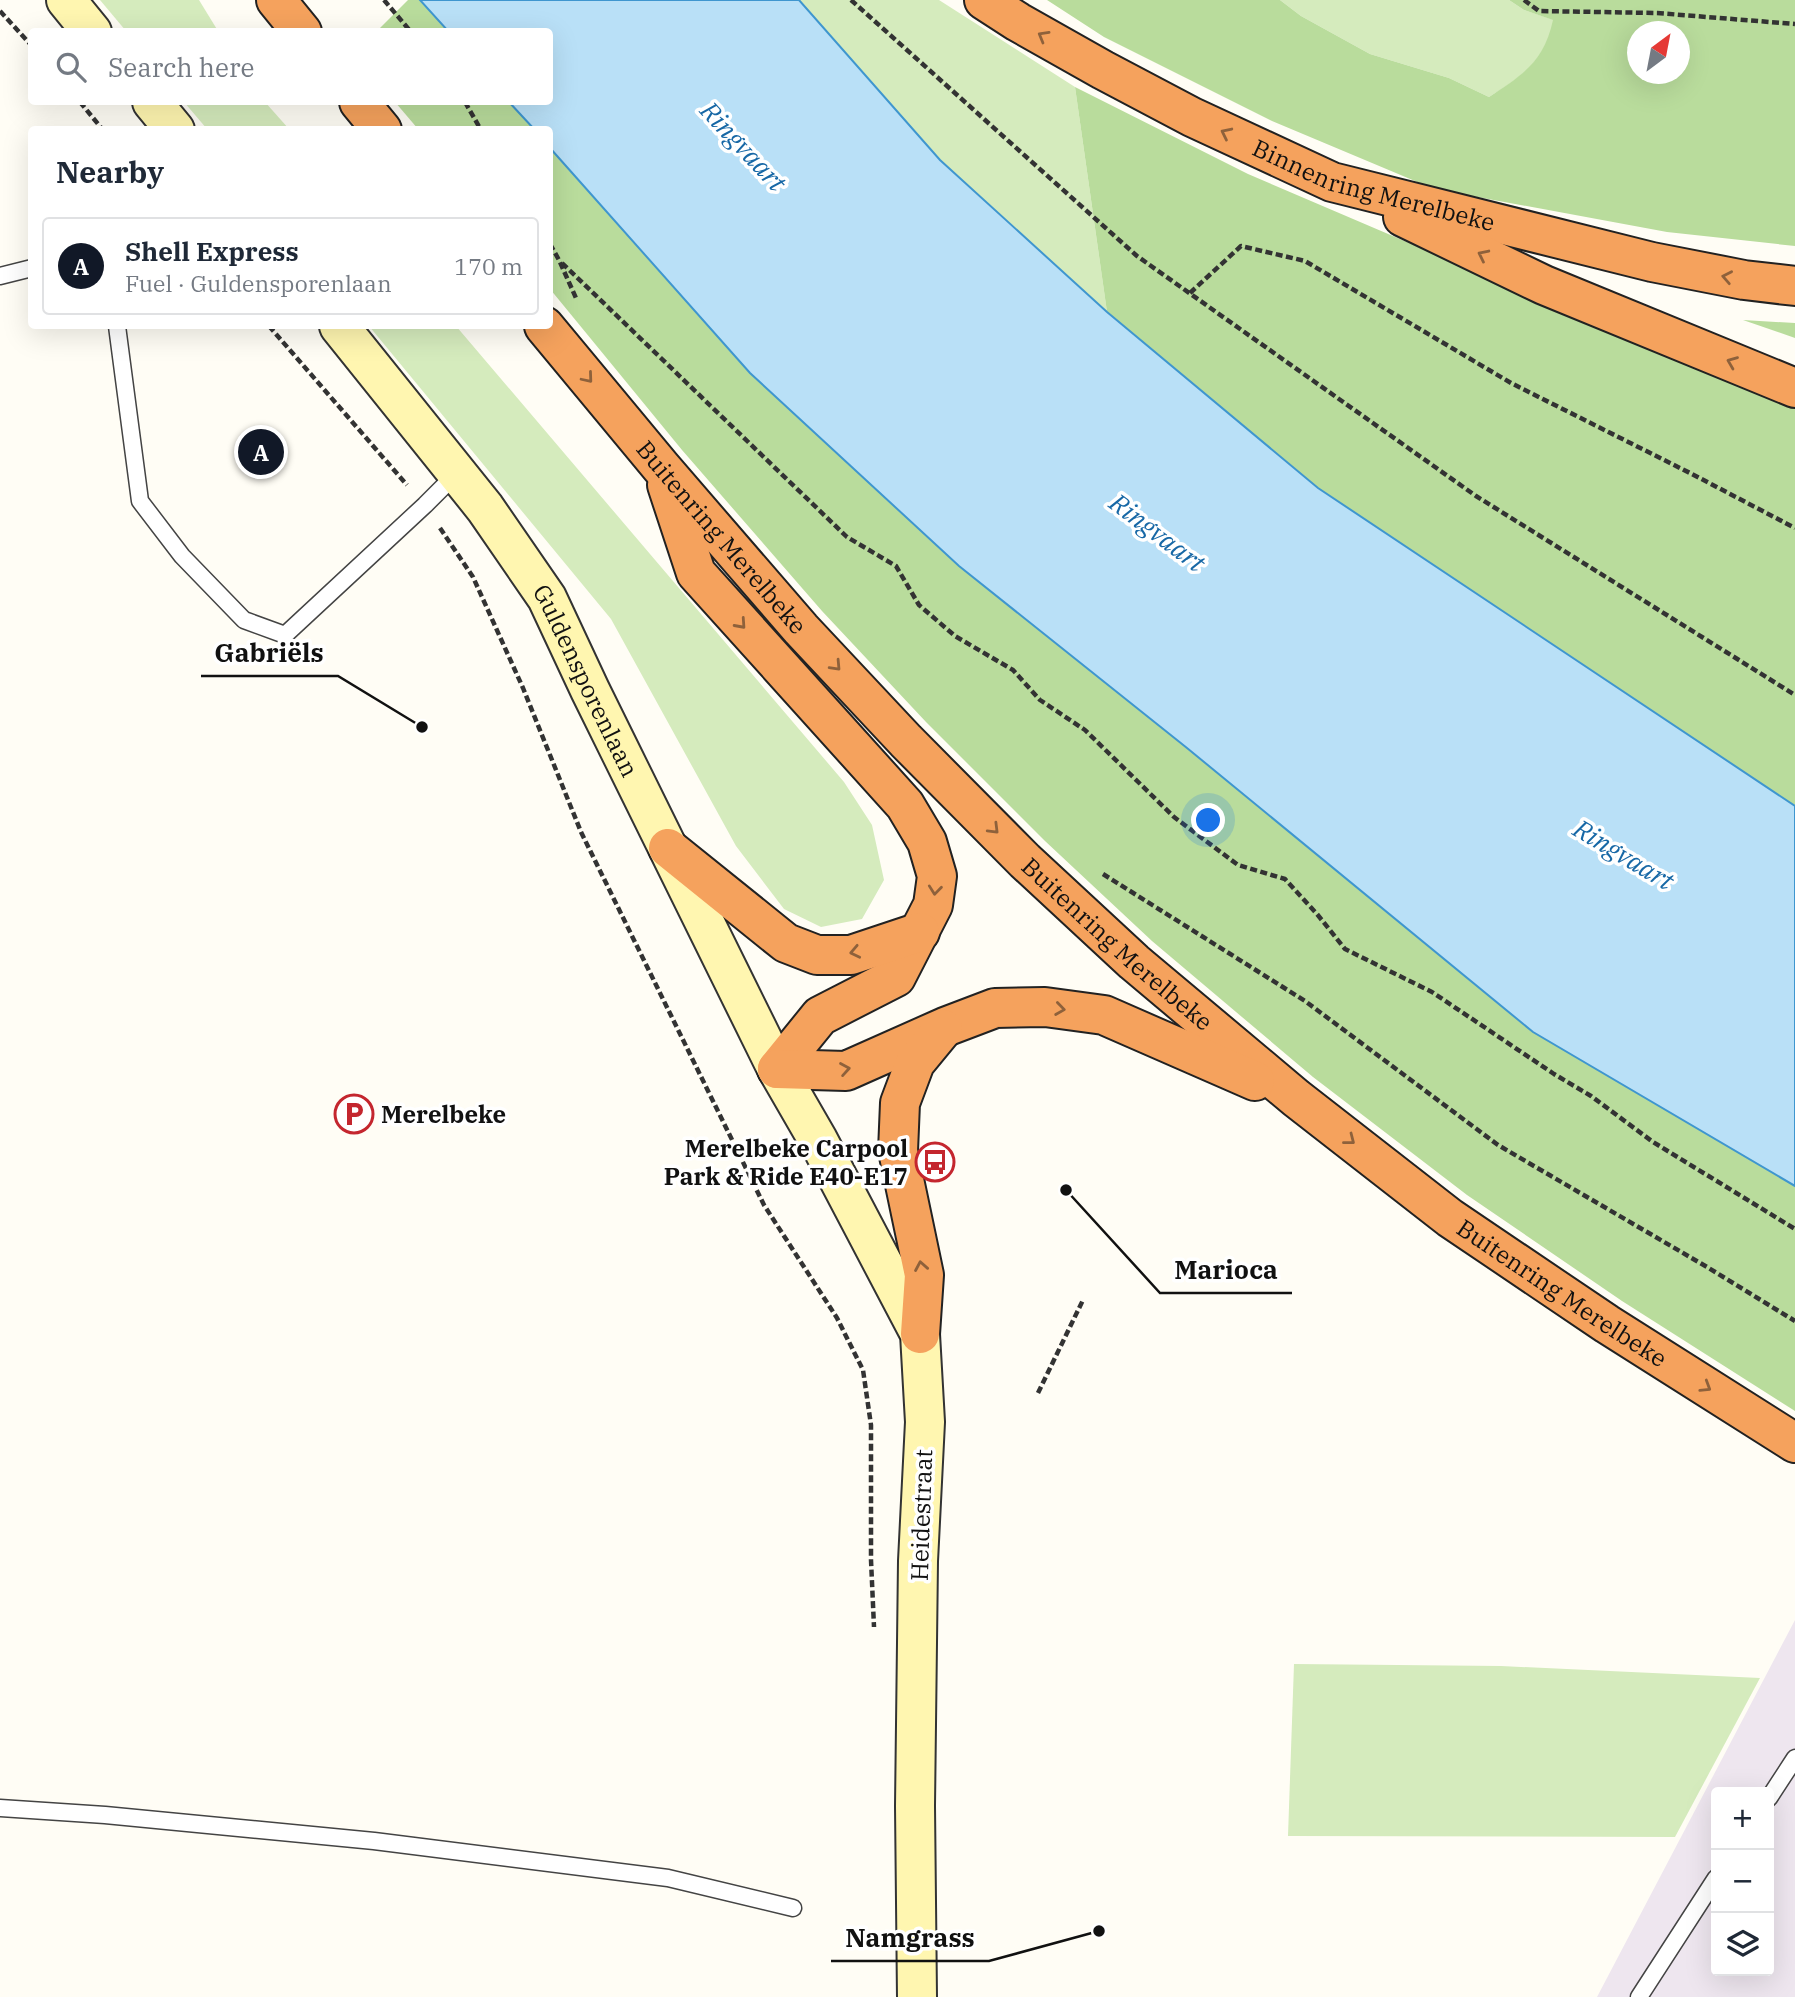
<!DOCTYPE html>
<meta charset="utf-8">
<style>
body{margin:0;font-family:"IBM Plex Serif",serif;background:#f6f6f7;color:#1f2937}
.controls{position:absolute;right:21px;bottom:21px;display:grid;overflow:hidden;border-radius:7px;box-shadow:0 7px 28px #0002}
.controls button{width:63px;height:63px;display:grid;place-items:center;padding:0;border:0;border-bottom:2px solid #e0e1e3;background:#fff;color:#1f2937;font:35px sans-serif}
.compass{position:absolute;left:1627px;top:21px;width:63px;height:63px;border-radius:50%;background:#fff;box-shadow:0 7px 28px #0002;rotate:32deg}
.you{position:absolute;left:1209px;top:821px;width:24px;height:24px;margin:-18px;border:5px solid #fff;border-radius:50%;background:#1a73e8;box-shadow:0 0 0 10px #1a73e833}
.badge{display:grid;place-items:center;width:46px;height:46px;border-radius:50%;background:#111827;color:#fff;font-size:23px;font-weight:700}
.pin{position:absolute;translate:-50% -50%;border:4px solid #fff;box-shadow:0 2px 7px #0006}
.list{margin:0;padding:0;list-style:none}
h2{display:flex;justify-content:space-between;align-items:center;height:91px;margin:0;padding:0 28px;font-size:30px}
h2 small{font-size:23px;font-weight:400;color:#747a83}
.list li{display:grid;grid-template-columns:46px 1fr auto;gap:21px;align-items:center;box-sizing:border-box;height:98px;margin:0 14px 14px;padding:0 14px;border:2px solid #e0e1e3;border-radius:7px}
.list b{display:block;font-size:26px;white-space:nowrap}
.list p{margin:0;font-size:23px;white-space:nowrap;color:#747a83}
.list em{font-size:23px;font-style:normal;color:#747a83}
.icon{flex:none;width:38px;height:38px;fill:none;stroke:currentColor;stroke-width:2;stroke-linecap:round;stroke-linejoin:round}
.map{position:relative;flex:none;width:1795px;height:1997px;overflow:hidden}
.search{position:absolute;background:#fff;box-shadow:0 7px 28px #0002;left:28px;top:28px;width:525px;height:77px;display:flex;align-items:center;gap:18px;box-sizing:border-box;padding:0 24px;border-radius:7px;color:#747a83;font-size:26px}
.panel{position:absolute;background:#fff;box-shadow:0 7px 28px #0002;left:28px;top:126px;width:525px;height:203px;border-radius:7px}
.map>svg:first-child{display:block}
</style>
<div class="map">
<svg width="1795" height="1997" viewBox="0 0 1795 1997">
<rect width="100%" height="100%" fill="#fffdf5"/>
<!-- industrial -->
<path fill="#eee6ef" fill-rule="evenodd" d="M1795,1620V1997H1597ZM1716,1792H1769V1971H1716Z"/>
<!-- green -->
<g fill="#d5ebbd">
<polygon points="100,0 199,0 218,31 126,31"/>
<polygon points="799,0 939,0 1075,87 1107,312 940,160"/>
<path d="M1280,0H1509L1524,10L1554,20C1544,62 1523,75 1489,97L1449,78L1370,54L1301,16Z"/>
<polygon points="184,102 265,102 289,129 207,129"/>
<polygon points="369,326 456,326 844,782 872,825 884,880 862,919 821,927 784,909 736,846 611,619"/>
<polygon points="1294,1664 1501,1666 1760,1678 1675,1837 1288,1836"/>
</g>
<!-- forest -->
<g fill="#b9dc9c" fill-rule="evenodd">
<polygon points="408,0 420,0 448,31 376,32"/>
<path d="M1047,0H1280L1301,16L1370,54L1449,78L1489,97C1522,75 1544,62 1553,20L1524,10L1509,0H1795V246L1667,232L1434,189L1272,121L1104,37ZM1638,32H1680V74H1638Z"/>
<polygon points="1075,87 1248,174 1795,408 1795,806 1318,488 1107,312"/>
<polygon points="395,102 509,102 534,129 418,129"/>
<polygon points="550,148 750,373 959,566 1187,748 1533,1032 1795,1186 1795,1411 1622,1301 1467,1195 1313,1077 1152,941 1045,841 926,722 822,611 682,450 550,289"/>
<polygon points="1743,320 1795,323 1795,338"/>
</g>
<!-- water -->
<polygon fill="#b9e0f7" stroke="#3f96cf" stroke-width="2" points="420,0 799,0 940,160 1107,312 1318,488 1795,806 1795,1186 1533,1032 1187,748 959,566 750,373 550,148 550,130 534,129 509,102 550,102 550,32 448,31"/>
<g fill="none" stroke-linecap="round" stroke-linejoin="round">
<defs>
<g id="lane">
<polyline points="0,276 32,268"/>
<polyline points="117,326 140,501 182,556 244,620 285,635 425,505 457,473"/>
<polyline points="1769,1798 1795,1758"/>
<polyline points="0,1808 105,1815 374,1841 668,1878 793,1908"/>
<polyline points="1639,1997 1716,1878"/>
</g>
<g id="secondary">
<polyline points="66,0 92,32"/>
<polyline points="152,102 175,130"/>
<path id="s1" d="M339,326L485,508L547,598L590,690L777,1069L818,1140L920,1334L925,1422L918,1561L915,1806L917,1997"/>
</g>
<g id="highway">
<polyline points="276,0 302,32"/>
<path id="s2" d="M984,0L1018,22L1103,70L1192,117L1332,182L1652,262L1744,280L1795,286"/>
<polyline points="359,102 382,130"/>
<polyline points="1403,217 1544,285 1795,388"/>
<path id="s3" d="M544,326L661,467L801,629L906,741L1025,861L1134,962L1296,1098L1450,1218L1607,1324L1795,1443"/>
<polyline points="667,485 696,573 905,805 927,842 937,876 933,905 896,977 820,1016 777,1069"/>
<polyline points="668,848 786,943 817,955 851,955 920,932"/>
<polyline points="777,1069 846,1071 945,1027 995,1008 1045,1007 1104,1015 1255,1081"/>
<polyline points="920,1334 924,1275 898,1151 900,1103 915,1063 943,1029"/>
</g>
</defs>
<!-- lane casing -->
<use href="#lane" stroke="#444" stroke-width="19"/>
<!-- secondary casing -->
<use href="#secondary" stroke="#333" stroke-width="42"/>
<!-- highway casing -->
<use href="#highway" stroke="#222" stroke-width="42"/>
<!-- path -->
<g stroke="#333" stroke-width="4.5" stroke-dasharray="7 3.5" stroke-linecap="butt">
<polyline points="384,0 411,32"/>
<polyline points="851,0 1137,256 1476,496 1795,695"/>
<polyline points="1524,0 1539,11 1657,13 1795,24"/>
<polyline points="0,11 32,46"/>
<polyline points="80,102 103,130"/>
<polyline points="465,102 481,130"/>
<polyline points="550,244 559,260 576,298"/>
<polyline points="562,263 847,537 896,566 919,605 955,636 1013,670 1040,700 1085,730 1174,817 1238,865 1285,879 1317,914 1345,949 1432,992 1554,1074 1591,1096 1653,1142 1795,1229"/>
<polyline points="1190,293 1241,246 1305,261 1511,383 1690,473 1795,528"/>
<polyline points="269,326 407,485"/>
<polyline points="440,528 473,577 523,688 581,832 764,1205 837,1318 863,1370 871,1425 871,1560 874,1627"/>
<polyline points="1103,874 1305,1001 1498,1145 1707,1267 1795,1321"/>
<polyline points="1038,1393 1083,1300"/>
</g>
<!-- lane -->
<use href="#lane" stroke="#fff" stroke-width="16"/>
<!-- secondary -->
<use href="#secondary" stroke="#fff6b0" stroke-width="38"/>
<!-- highway -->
<use href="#highway" stroke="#f5a25d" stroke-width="38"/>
</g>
<!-- one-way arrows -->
<defs><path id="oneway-chevron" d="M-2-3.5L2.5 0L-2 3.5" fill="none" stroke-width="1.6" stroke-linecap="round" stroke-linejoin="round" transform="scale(1.75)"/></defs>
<g stroke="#8e613b">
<use href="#oneway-chevron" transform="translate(1043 36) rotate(-150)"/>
<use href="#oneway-chevron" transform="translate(1226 133) rotate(-154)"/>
<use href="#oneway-chevron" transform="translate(1483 255) rotate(-154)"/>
<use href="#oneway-chevron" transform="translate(1727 277) rotate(-169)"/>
<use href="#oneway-chevron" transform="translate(1732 362) rotate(-158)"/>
<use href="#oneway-chevron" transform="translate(588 378) rotate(50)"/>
<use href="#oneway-chevron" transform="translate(741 624) rotate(48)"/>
<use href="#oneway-chevron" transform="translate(836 666) rotate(47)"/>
<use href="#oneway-chevron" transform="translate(994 829) rotate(45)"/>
<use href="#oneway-chevron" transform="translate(935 890) rotate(96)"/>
<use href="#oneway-chevron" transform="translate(855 952) rotate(168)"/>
<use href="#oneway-chevron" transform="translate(1060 1009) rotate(8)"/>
<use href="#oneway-chevron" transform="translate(845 1069) rotate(-10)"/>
<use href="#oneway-chevron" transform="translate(1350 1140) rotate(38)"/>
<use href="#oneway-chevron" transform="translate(921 1266) rotate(-100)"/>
<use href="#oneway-chevron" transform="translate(1706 1387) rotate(32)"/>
</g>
<!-- icons -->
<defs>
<symbol id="parking-ring" viewBox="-11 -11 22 22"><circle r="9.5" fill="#fff" stroke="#c4262e" stroke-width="1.5"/><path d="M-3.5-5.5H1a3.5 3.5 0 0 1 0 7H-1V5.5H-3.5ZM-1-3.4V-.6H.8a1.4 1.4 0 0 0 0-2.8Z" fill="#c4262e"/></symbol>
<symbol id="bus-ring" viewBox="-11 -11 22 22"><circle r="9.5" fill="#fff" stroke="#c4262e" stroke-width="1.5"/><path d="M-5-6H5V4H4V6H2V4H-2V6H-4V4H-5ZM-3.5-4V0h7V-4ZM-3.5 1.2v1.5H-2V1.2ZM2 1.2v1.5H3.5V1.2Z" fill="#c4262e"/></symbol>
</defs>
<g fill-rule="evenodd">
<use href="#parking-ring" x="332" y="1092" width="44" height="44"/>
<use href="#bus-ring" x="913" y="1140" width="44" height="44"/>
</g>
<g text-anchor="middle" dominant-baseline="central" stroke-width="7" stroke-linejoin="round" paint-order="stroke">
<!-- street labels -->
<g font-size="24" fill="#111" stroke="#fff">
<text stroke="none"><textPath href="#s2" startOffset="434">Binnenring Merelbeke</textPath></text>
<text stroke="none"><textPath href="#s3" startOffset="276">Buitenring Merelbeke</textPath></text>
<text stroke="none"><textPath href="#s1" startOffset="434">Guldensporenlaan</textPath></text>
<text stroke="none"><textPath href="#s3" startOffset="844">Buitenring Merelbeke</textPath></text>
<text stroke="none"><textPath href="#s3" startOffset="1410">Buitenring Merelbeke</textPath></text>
<text transform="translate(921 1515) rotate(-88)">Heidestraat</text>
</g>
<!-- poi labels -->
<g font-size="24" font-weight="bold" fill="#111" stroke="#fff" text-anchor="start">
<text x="381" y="1114">Merelbeke</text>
<text x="908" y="1148" text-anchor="end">Merelbeke Carpool<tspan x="908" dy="28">Park &amp; Ride E40-E17</tspan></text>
</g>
<!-- water labels -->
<g font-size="26" font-style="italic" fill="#1768a6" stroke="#fff">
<text transform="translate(744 146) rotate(47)">Ringvaart</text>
<text transform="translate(1158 532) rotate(37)">Ringvaart</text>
<text transform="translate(1624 854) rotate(31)">Ringvaart</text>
</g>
</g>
<!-- callouts -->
<path fill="none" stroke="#111" stroke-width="2.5" d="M422 727L338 676H201M1066 1190L1160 1293H1292M1099 1931L989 1961H831"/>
<g fill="#111" stroke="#fff" stroke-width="2.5">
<circle cx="422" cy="727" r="7"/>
<circle cx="1066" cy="1190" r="7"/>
<circle cx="1099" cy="1931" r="7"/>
</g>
<g font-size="26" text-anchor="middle" font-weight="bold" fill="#111" stroke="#fff" stroke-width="7" stroke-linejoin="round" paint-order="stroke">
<text x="269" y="662">Gabriëls</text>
<text x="1226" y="1279">Marioca</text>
<text x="910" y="1947">Namgrass</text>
</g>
</svg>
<div class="controls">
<button>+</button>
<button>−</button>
<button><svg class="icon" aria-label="layers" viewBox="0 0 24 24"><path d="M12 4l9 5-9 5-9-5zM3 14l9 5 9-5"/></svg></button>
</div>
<svg class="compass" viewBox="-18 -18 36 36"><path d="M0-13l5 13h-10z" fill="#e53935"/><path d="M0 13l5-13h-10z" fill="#747a83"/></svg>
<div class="you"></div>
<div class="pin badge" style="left:261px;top:452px">A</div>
<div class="search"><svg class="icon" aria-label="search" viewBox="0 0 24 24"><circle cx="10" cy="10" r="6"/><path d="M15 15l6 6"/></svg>Search here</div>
<section class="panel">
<h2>Nearby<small></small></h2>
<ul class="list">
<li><span class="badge">A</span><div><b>Shell Express</b><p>Fuel · Guldensporenlaan</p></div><em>170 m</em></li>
</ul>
</section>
</div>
